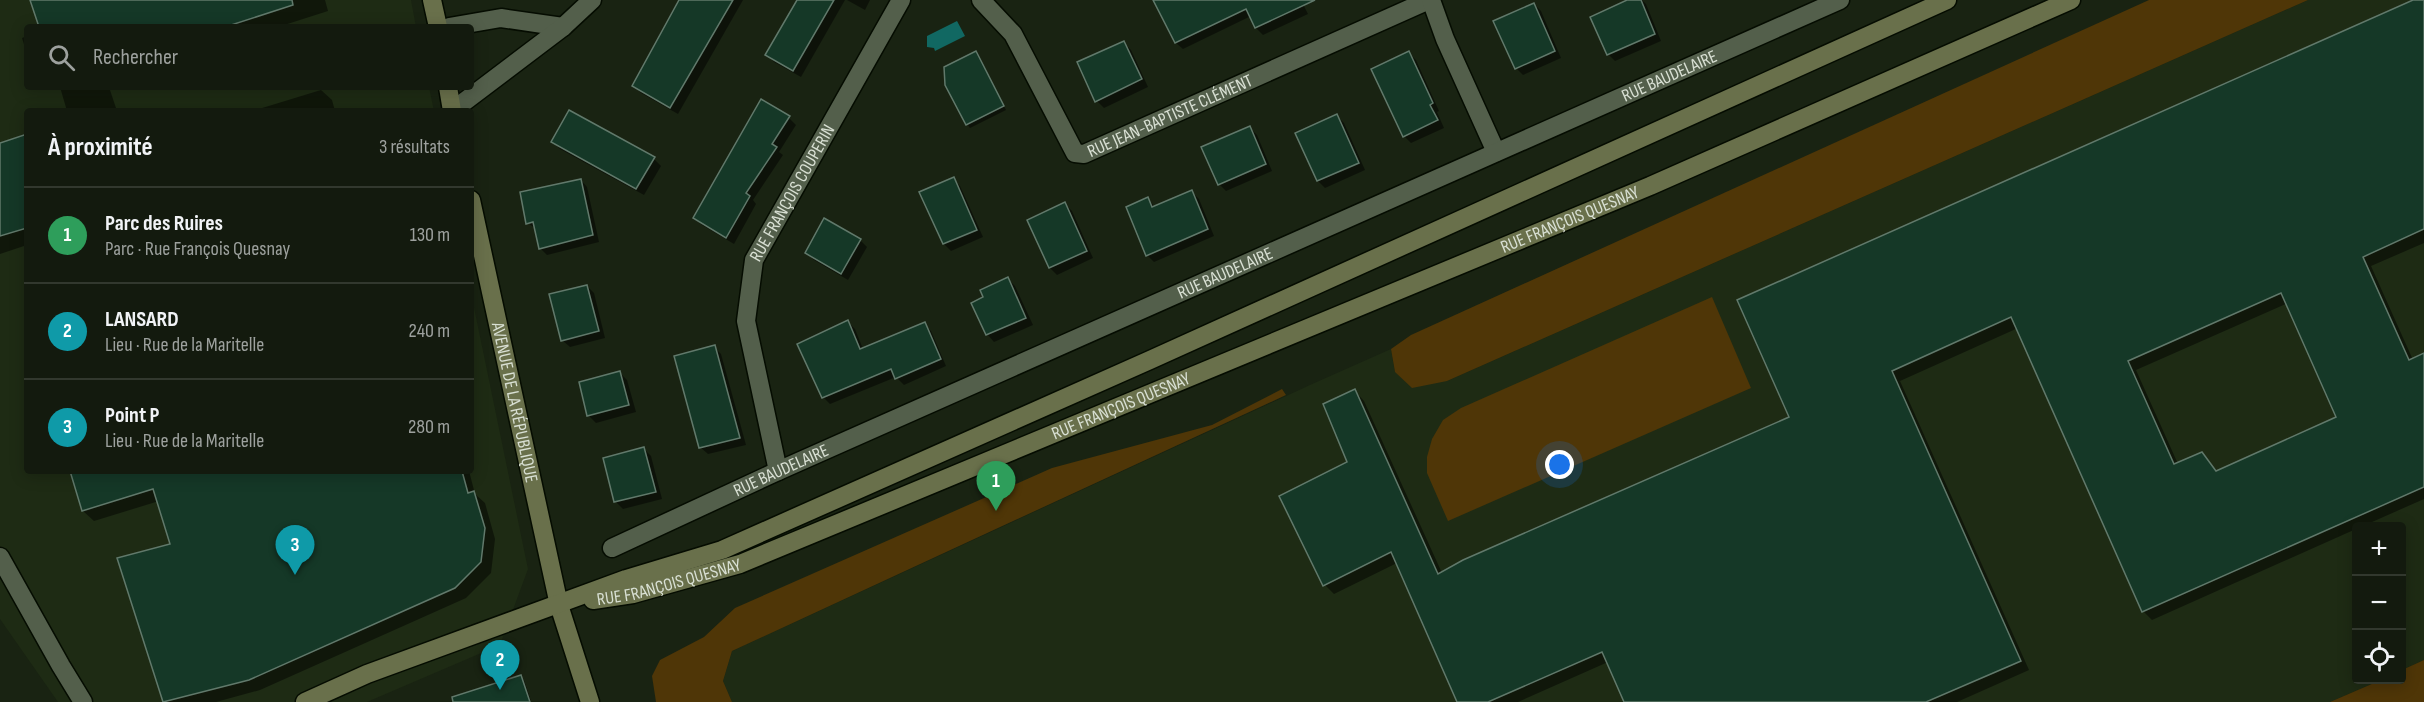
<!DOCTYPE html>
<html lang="fr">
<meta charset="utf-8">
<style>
body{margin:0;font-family:"Sofia Sans Condensed",sans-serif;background:#20271c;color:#f1f3f6}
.controls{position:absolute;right:18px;bottom:18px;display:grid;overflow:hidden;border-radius:6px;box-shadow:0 3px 15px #0003}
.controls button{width:54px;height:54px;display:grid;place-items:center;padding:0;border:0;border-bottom:2px solid #32382e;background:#131a0e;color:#f1f3f6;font:30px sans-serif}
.you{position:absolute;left:1560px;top:465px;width:21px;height:21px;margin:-15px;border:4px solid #fff;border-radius:50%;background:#1a73e8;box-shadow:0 0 0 9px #1a73e833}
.badge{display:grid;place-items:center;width:39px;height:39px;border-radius:50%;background:#9fb3fd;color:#fff;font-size:20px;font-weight:700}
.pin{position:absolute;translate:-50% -50px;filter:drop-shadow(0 2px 3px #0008)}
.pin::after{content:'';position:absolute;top:32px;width:21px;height:18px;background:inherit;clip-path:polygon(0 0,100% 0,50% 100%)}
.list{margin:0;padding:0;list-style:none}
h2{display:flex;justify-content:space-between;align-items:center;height:78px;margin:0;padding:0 24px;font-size:26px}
h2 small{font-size:20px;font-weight:400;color:#9da19e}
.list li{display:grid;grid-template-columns:39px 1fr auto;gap:18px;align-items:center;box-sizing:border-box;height:96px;padding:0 24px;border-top:2px solid #32382e}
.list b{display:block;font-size:22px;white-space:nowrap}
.list p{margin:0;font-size:20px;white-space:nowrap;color:#9da19e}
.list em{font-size:20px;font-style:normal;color:#9da19e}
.icon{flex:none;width:33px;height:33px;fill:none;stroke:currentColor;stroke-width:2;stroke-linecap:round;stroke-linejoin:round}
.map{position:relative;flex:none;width:2424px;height:702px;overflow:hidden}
.search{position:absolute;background:#131a0e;box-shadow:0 3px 15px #0003;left:24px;top:24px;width:450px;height:66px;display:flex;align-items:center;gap:15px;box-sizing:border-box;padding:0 21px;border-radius:6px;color:#9da19e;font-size:22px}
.panel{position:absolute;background:#131a0e;box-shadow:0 3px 15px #0003;left:24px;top:108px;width:450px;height:366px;border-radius:6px}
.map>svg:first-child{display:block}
</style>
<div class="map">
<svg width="2424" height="702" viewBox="0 0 2424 702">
<rect width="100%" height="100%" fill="#192312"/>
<!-- built -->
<g fill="#1e2b14">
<polygon points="0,0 411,0 416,27 27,27 27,87 429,87 434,111 27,111 27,471 471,471 471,293 528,569 500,645 367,702 58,702 0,619"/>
<polygon points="2308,0 2424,0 2424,660 2402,670 2402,526 2356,526 2356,680 2381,680 2330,702 732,702 723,681 732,651 1310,385 1391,349 1395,372 1447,381"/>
</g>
<!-- green -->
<g fill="#4f3607">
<polygon points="2149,0 2308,0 1447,381 1412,388 1395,372 1391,349 1411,335"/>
<polygon points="1712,297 1751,388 1448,521 1427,473 1427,457 1432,439 1443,420 1461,408"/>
<polygon points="1282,389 1286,395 732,651 723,681 732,702 656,702 652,676 660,660 704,637 735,608 1052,468 1212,425"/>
<polygon points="2424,660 2424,702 2330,702 2381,680 2402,680 2402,670"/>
</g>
<!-- water -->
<polygon fill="#116862" points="957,21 965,36 935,51 934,48 927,47 927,36"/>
<!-- shadow -->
<g fill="#0007" fill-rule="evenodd">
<polygon points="32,0 325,0 328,11 278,27 40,27"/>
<polygon points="681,0 743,0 678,114 641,93 634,86"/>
<polygon points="799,0 845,0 801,77 774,62 767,55"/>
<polygon points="847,0 870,0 865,10"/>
<polygon points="1155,0 1310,0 1303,4 1308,14 1263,35 1256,28 1251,16 1183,49 1176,43"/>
<polygon points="1631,0 1642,0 1646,4 1661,41 1615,61 1608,54"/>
<path d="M2417,0H2424V243L2371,266L2413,360L2424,355V499L2363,526H2356V529L2152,620L2143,611L2018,328L1900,381L2029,670L1957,702H1625L1608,662L1518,702H1459L1397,563L1334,594L1325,585L1349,463L1355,391L1364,401L1442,573L1791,417ZM2288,303L2338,418L2218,472L2202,454L2178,464L2136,370Z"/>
<polygon points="1534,4 1541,11 1561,58 1523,75 1516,68"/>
<polygon points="27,36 27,54 22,38"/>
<polygon points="1124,43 1131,50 1148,87 1104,108 1097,101"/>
<polygon points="976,53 1006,110 970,128 967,124"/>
<polygon points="1409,53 1416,60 1439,111 1437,112 1444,128 1411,143 1404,136"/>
<polygon points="60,87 109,87 117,111 67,111"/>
<polygon points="321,90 332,100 335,111 252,111"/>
<polygon points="761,101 789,118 796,125 779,152 783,155 753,200 756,204 734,244 702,225 695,218"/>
<polygon points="1337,116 1344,123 1365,170 1325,188 1318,181"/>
<polygon points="1250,128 1257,135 1272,171 1226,191 1219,184"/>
<polygon points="27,135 27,245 0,254 0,144"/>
<polygon points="553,142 654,159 661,166 644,195 560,149"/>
<polygon points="953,179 960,186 983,237 951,251 944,244"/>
<polygon points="581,180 587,187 599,242 547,255 540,248 536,229 528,223"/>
<polygon points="1192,192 1199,199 1214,236 1154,262 1147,255 1148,199 1155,207"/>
<polygon points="1065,204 1072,211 1093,258 1057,275 1050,268 1029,221"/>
<polygon points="860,240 867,247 848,280 814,260 807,253"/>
<polygon points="1008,279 1015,286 1033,325 994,342 987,334 985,298"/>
<polygon points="587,286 594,293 605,338 570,347 562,340"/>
<polygon points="848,322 855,329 863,349 924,324 931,331 946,366 904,385 896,377 830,404 823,397"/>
<polygon points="714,347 721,354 746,445 708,454 700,447"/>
<polygon points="620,373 627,380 636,412 596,423 589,416 581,383"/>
<polygon points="644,449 651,456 662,499 623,509 615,501"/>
<polygon points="71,471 469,471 475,494 485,503 495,539 491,573 466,598 260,690 216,702 164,702 119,559 172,545 159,501 94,521 83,511"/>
<polygon points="520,677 524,680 531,701 469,702"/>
</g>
<!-- building -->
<g fill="#153827" stroke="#61796b" stroke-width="1.5" fill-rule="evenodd">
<polygon points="30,0 292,0 293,5 225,27 39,27"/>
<polygon points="679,0 733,0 670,108 632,86"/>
<polygon points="797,0 834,0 793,71 765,55"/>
<polygon points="1153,0 1315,0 1255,28 1246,9 1175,43"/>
<polygon points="1627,0 1641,0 1655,34 1607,55 1590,17"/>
<path d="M2413,0H2424V229L2363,257L2409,360L2424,353V487L2142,612L2011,317L1892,371L2021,661L1926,702H1624L1602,652L1488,702H1457L1391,552L1323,586L1279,496L1347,462L1323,404L1355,389L1438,574L1463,560L1789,417L1737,300ZM2281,293L2336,417L2216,471L2202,452L2174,464L2128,361Z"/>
<polygon points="1534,3 1555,51 1515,69 1493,21"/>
<polygon points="1124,41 1142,79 1095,102 1077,62"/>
<polygon points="976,51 1004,106 966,125 945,85 944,67"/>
<polygon points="1409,51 1433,103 1430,105 1438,120 1403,137 1371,69"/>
<polygon points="761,99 790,116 772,144 777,147 746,193 750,196 726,238 693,218"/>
<polygon points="569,110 655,157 636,189 551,142"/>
<polygon points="1337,114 1359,163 1317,181 1295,133"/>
<polygon points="1250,126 1266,164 1218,185 1201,147"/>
<polygon points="27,134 27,228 0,236 0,143"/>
<polygon points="954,177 977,230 943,244 919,192"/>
<polygon points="581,179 593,235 539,249 533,222 526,224 520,192"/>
<polygon points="1192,190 1208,229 1146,256 1126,207 1148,197 1152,207"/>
<polygon points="1065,202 1087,251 1049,268 1027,220"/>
<polygon points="824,218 861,239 841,274 805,253"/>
<polygon points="1008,277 1026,318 986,335 971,303 983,297 980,290"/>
<polygon points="587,285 599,331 561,341 549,294"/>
<polygon points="848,320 860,349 925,322 941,359 895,379 891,369 822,398 797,344"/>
<polygon points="715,345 740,438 699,448 674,356"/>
<polygon points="620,371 629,405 587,416 579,382"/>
<polygon points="644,447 656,492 614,502 603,458"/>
<polygon points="70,471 462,471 468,493 474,491 485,528 481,562 455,588 249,680 163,702 117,558 170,544 153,489 82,511"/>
<polygon points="521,675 530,702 453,702 452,697"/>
</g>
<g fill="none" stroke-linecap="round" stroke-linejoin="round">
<defs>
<g id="street">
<path id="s1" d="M981,0L1013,34L1075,153L1084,154L1429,0"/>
<polyline points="1431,0 1445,39 1496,152"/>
<polyline points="449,27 501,18 563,27"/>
<polyline points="452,111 563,27 592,0"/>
<path id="s2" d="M778,471L746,321L754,260L901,0"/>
<path id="s3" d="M612,548L778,471L1840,0"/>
<polyline points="0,557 61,666 83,702"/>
</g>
<g id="secondary">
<polyline points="432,0 438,27"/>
<polyline points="448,87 452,111"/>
<path id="s4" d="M471,200L559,605L590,702"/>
<path id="s5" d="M593,600L633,594L740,564L1650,186L2071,0"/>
<polyline points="305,702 367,674 626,579 722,550 1150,360 1947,0"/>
</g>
</defs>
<!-- street casing -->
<use href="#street" stroke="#050c01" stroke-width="21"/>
<!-- secondary casing -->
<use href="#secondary" stroke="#050c01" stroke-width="21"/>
<!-- street -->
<use href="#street" stroke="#535f4b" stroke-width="18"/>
<!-- secondary -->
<use href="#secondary" stroke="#69704b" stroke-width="18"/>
</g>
<g text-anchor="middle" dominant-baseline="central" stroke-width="6" stroke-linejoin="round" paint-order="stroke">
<!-- street labels -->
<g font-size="18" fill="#d9e0d4" stroke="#101a09">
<text stroke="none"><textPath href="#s3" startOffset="1158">RUE BAUDELAIRE</textPath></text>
<text stroke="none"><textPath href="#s1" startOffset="284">RUE JEAN-BAPTISTE CLÉMENT</textPath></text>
<text stroke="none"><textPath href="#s2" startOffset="292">RUE FRANÇOIS COUPERIN</textPath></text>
<text stroke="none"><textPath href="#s5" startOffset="1050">RUE FRANÇOIS QUESNAY</textPath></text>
<text stroke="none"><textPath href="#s3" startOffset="672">RUE BAUDELAIRE</textPath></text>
<text stroke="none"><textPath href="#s4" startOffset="207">AVENUE DE LA RÉPUBLIQUE</textPath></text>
<text stroke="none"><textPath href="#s5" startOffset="564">RUE FRANÇOIS QUESNAY</textPath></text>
<text stroke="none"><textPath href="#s3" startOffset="186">RUE BAUDELAIRE</textPath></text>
<text stroke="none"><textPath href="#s5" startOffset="78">RUE FRANÇOIS QUESNAY</textPath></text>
</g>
</g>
</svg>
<div class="controls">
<button>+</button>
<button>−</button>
<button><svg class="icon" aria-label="locate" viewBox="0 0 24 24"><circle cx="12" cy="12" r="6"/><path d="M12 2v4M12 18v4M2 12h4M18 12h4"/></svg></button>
</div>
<div class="you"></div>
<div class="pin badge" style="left:996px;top:511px;background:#2e9e5b">1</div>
<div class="pin badge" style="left:500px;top:690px;background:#0f9aa8">2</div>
<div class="pin badge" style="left:295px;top:575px;background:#0f9aa8">3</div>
<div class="search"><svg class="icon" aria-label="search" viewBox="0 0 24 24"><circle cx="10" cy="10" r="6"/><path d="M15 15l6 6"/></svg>Rechercher</div>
<section class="panel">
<h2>À proximité<small>3 résultats</small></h2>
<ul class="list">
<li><span class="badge" style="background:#2e9e5b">1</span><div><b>Parc des Ruires</b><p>Parc · Rue François Quesnay</p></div><em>130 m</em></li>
<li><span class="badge" style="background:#0f9aa8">2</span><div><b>LANSARD</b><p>Lieu · Rue de la Maritelle</p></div><em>240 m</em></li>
<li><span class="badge" style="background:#0f9aa8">3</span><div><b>Point P</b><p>Lieu · Rue de la Maritelle</p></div><em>280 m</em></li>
</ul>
</section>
</div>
